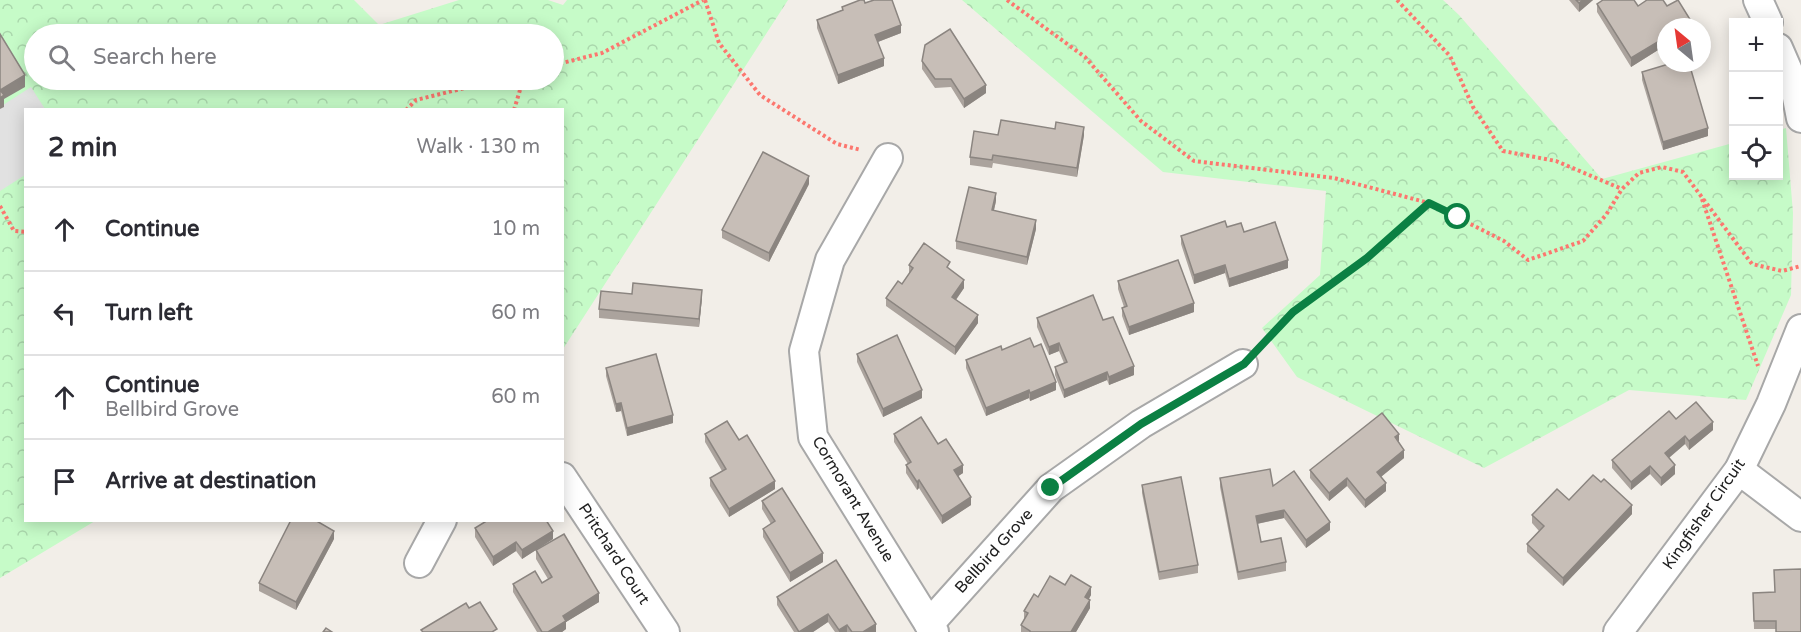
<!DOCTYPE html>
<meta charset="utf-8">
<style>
body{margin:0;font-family:"Varela Round",sans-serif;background:#f2f2f3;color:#2b2b33}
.controls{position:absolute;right:18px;top:18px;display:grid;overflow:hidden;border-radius:0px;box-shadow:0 3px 15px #0003}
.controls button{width:54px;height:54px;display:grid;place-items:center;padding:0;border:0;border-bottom:2px solid #e1e1e2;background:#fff;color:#2b2b33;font:30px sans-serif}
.compass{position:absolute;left:1657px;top:18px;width:54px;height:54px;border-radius:50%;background:#fff;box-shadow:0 3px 15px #0003;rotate:331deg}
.stop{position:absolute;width:18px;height:18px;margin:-14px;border:4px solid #0b8043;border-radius:50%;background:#fff}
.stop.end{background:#0b8043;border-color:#fff;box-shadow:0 2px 6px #0008}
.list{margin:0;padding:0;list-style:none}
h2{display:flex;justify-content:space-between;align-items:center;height:78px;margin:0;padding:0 24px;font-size:26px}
h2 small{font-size:20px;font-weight:400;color:#7c7c81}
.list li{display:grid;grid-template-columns:39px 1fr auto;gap:18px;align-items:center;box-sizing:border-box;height:84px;padding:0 24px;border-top:2px solid #e1e1e2}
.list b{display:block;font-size:22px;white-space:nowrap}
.list p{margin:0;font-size:20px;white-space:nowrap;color:#7c7c81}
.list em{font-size:20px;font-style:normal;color:#7c7c81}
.icon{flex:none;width:33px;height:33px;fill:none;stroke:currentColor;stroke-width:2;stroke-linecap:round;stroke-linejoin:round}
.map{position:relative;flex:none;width:1801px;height:632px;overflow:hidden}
.search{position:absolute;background:#fff;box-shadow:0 3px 15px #0003;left:24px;top:24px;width:540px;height:66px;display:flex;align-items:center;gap:15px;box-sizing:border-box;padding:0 21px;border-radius:33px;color:#7c7c81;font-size:22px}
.panel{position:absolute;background:#fff;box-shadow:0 3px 15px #0003;left:24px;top:108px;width:540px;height:414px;border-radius:0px}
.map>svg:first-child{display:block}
</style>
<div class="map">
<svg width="1801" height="632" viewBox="0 0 1801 632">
<defs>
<pattern id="park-crowns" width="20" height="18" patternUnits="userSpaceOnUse" patternTransform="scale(1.5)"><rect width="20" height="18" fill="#c6fbc8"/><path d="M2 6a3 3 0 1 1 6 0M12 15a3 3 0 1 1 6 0" fill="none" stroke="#aad7ac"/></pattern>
</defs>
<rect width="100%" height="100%" fill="#f2eee8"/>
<!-- park -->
<g fill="url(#park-crowns)" fill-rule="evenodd">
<path d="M0,0H354L379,25L459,0H548L563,5L567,0H788L563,349L562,110H26V520L95,521L0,578ZM34,34H554V80H34Z"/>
<polygon points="962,0 1443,0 1459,15 1602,179 1733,143 1734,176 1778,176 1779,130 1786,128 1793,213 1791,295 1746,400 1629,390 1484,468 1297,377 1262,328 1320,275 1326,191 1163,172"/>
</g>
<!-- parking -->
<polygon fill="#e1e1e1" points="31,87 45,109 26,110 25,175 0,191 0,107"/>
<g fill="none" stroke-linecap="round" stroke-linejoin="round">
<defs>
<g id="minor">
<polyline points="1758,0 1768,22"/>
<polyline points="1778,48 1795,87 1801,118"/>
<polyline points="888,158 830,260 804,351 813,437 934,632"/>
<polyline points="1739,470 1801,517"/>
<polyline points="562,477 665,632"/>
<polyline points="419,563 442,520"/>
<polyline points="929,624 1051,488 1141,424 1243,364"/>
<polyline points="1618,632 1739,470 1771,404 1801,329"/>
</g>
</defs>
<!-- minor casing -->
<use href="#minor" stroke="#a8a8a8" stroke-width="32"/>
<!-- path -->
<g stroke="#fc776f" stroke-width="4" stroke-dasharray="3 3" stroke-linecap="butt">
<polyline points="705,0 719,43 760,95 837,144 861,150"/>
<polyline points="1007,0 1085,57 1141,121 1194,161 1334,178 1429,203 1504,241 1528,260 1583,241 1606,215 1622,189 1639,173 1662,167 1683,172 1752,264 1782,271 1801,266"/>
<polyline points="1397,0 1450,56 1473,107 1503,151 1556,161 1622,189"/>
<polyline points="554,65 602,53 703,0"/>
<polyline points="406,110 416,100 497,80"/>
<polyline points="514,110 523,80"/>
<polyline points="1702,199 1758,366"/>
<polyline points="0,206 14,231 26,232"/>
<polyline points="1261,346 1293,312 1367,258 1429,203"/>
</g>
<!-- minor -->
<use href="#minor" stroke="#fff" stroke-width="28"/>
</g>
<!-- wall -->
<g fill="#aba39d">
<polygon points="1569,0 1593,0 1579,12"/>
<polygon points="865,3 901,33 878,42 884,66 838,84 817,28 817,20 842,10 842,7"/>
<polygon points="1597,4 1638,6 1691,27 1666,27 1666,45 1631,67 1597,12"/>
<polygon points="922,61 986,93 964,108 951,87 935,88 922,69"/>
<polygon points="1642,72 1708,136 1663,150 1642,80"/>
<polygon points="998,135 1084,135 1077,177 993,163 992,168 970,165 970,157"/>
<polygon points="809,184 769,262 722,238 722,230"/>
<polygon points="996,201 994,210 1036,229 1027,265 956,249 956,241"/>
<polygon points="1227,227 1244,232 1288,268 1229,287 1225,273 1194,284 1181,244 1181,236"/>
<polygon points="909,265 950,270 964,288 956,300 978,323 955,355 886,306 886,298 902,284 909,274"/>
<polygon points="1118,281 1194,312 1129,335 1122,316 1122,308 1124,307 1118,289"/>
<polygon points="632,294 702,298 699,327 599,318 599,309"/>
<polygon points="1037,318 1103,320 1134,375 1109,385 1107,380 1064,398 1055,375 1055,367 1064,363 1059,351 1049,355 1037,327"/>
<polygon points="1034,347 1056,390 1030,401 1029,398 986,416 966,368 966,360 1002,350"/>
<polygon points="857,354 922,398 883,417 857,362"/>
<polygon points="606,368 673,423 627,436 621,411 616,412 606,376"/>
<polygon points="1676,419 1713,430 1689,450 1685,444 1669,458 1675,474 1661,486 1650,474 1631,490 1612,468 1612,460"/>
<polygon points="705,434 739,440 775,489 729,517 710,486 710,478 722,471 705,442"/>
<polygon points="894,434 938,444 963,473 958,476 971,505 942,524 919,488 917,490 906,473 906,465 908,464 894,442"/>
<polygon points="1399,442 1404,458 1381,477 1386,491 1365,508 1347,486 1329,501 1310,478 1310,470"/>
<polygon points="1220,478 1330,530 1306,548 1284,518 1257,524 1261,542 1286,562 1286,571 1238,580 1220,487"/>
<polygon points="1601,482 1632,514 1563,586 1527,552 1527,544 1539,531 1532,523 1532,515 1569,500"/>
<polygon points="1142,485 1198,565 1198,573 1159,580 1142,493"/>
<polygon points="762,501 823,562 790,582 763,537 763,529 771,524 762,509"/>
<polygon points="475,528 553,539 522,559 516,551 493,566 475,537"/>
<polygon points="334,539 296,610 259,591 259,583"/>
<polygon points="536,550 599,602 566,622 566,629 562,632 537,632 513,592 513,584 542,583 548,579 536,559"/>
<polygon points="836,560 876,632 835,632 828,622 813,632 794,632 777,605 777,597"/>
<polygon points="1065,585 1091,595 1089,599 1090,608 1076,632 1021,632 1021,625 1024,620 1024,611 1038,597"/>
<polygon points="1775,592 1776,629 1754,629 1753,593"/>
</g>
<!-- shaded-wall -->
<g fill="#8b8580">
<polygon points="1583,0 1593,0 1579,12 1579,3"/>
<polygon points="1691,21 1691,27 1681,27"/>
<polygon points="901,25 901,33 875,43 875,35"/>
<polygon points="1666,37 1666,45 1631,67 1631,58"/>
<polygon points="884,58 884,66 838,84 838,75"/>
<polygon points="25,75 25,87 4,99 4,107 0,109 0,90"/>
<polygon points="986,85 986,93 964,108 964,99"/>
<polygon points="1084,127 1084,135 1077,177 1077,168"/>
<polygon points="1708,128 1708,136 1663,150 1663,142"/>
<polygon points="809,176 809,184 769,262 769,253"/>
<polygon points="996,193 996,201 992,218 992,210"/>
<polygon points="1036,220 1036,229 1027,265 1027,257"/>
<polygon points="1288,260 1288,268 1229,287 1229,279"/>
<polygon points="1225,265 1225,273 1194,284 1194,275"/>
<polygon points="964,280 964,288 952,305 952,297"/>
<polygon points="702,290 702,298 699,327 699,319"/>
<polygon points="1194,303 1194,312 1129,335 1129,327"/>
<polygon points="978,315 978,323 955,355 955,347"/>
<polygon points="1059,343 1059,351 1049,355 1049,347"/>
<polygon points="1134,366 1134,375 1109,385 1109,377"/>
<polygon points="1107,372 1107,380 1064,398 1064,390"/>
<polygon points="1056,382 1056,390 1030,401 1030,393"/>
<polygon points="922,390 922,398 883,417 883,409"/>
<polygon points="1029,390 1029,398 986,416 986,408"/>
<polygon points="621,403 621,411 616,412 616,404"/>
<polygon points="673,415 673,423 627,436 627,428"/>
<polygon points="1713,422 1713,430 1689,450 1689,441"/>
<polygon points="1399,434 1399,442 1395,437"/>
<polygon points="1685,436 1685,444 1665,461 1665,453"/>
<polygon points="1404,450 1404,458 1377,480 1377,472"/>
<polygon points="963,465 963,473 954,479 954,470"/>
<polygon points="1675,465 1675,474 1661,486 1661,478"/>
<polygon points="1650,466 1650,474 1631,490 1631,482"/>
<polygon points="1347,478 1347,486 1329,501 1329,493"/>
<polygon points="919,480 919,488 917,490 917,482"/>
<polygon points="775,481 775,489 729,517 729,509"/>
<polygon points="1386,483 1386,491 1365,508 1365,500"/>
<polygon points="971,497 971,505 942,524 942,516"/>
<polygon points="1632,505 1632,514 1563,586 1563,578"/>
<polygon points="1284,510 1284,518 1256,524 1256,516"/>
<polygon points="1330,522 1330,530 1306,548 1306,540"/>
<polygon points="334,531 334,539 296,610 296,602"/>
<polygon points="553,531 553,539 522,559 522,550"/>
<polygon points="516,542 516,551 493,566 493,557"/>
<polygon points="823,553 823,562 790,582 790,573"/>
<polygon points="1091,587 1091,595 1085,605 1085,597"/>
<polygon points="599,593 599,602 566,622 566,629 562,632 548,632 563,616"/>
<polygon points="1090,600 1090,608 1076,632 1071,632"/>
<polygon points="828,614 828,622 813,632 800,632"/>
<polygon points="876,624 876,632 863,632"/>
<polygon points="847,625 847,632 839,632 839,630"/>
</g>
<!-- building -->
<g fill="#c7beb7" stroke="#8b8580" stroke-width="1.5">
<polygon points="860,0 864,0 865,3 874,0 892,0 901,25 875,35 884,58 838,75 817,20 843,10 842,7"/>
<polygon points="1576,0 1583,0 1579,3"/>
<polygon points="1603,0 1634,0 1638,6 1647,0 1663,0 1667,6 1678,0 1691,21 1681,27 1666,27 1666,37 1631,58 1597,4"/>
<polygon points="950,29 986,85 964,99 951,79 935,79 922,61 925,45"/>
<polygon points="0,34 25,75 0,90 4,95 0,98"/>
<polygon points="1672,63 1689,63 1708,128 1663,142 1642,72"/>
<polygon points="1001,120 1055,129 1056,122 1084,127 1077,168 993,155 992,160 970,157 974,131 998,135"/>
<polygon points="763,152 809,176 769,253 722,230"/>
<polygon points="969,187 996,193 992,210 1036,220 1027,257 956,241"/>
<polygon points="1225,221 1227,227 1241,223 1244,232 1275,222 1288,260 1229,279 1225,265 1194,275 1181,236"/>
<polygon points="924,243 950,262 947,267 964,280 952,297 978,315 955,347 886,298 898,281 902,284 913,268 909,265"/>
<polygon points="1178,260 1194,303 1129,327 1122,308 1127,306 1118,281"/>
<polygon points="633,283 702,290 699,319 599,309 601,291 632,294"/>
<polygon points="1093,295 1103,320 1113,317 1134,366 1109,377 1107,372 1064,390 1055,367 1067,362 1059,343 1049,347 1037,318"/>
<polygon points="897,335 922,390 883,409 857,354"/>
<polygon points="1030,338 1034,347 1041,344 1056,382 1030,393 1029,390 986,408 966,360 1001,346 1002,350"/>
<polygon points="656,354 673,415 627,428 621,403 616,404 606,368"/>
<polygon points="1696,402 1713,422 1689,441 1685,436 1665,453 1675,465 1661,478 1650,466 1631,482 1612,460 1669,411 1676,419"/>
<polygon points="1382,413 1399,434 1395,437 1404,450 1377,472 1386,483 1365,500 1347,478 1329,493 1310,470"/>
<polygon points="921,417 938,444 946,439 963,465 954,470 971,497 942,516 919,480 917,482 906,465 911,462 894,434"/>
<polygon points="727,421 739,440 747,435 775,481 729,509 710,478 726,469 705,434"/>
<polygon points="1270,469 1273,486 1294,471 1330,522 1306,540 1284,510 1256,516 1261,542 1281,538 1286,562 1238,572 1220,478"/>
<polygon points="1593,475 1601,482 1604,479 1632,505 1563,578 1527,544 1544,526 1532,515 1557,489 1569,500"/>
<polygon points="1181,477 1198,565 1159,572 1142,485"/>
<polygon points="782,488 823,553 790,573 763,529 775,521 762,501"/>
<polygon points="291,520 315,520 334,531 296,602 259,583"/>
<polygon points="488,520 546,520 553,531 522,550 516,542 493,557 475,528"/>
<polygon points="564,534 599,593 563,616 566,621 548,632 542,632 513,584 535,571 542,583 552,577 536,550"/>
<polygon points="836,560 876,624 863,632 852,632 847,625 839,630 828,614 799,632 777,597"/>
<polygon points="1801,569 1801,632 1776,632 1776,621 1754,621 1753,593 1775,592 1774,570"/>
<polygon points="1071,575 1091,587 1085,597 1090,600 1071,632 1030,632 1030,631 1021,625 1028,613 1024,611 1034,594 1038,597 1050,576 1065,585"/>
<polygon points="480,602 497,629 492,632 423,632 421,630 466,603 469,608"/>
<polygon points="326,628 332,632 323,632"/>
</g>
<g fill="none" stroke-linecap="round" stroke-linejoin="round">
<!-- route -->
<polyline stroke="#0b8043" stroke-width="8" points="1051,488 1141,424 1244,364 1293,312 1367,258 1429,203 1458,217"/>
</g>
<g text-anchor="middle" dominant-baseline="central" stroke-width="6" stroke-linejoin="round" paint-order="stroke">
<!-- street labels -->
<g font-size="16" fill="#212121" stroke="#fff">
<text transform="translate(853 499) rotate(59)">Cormorant Avenue</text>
<text transform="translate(1704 514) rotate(-55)">Kingfisher Circuit</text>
<text transform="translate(994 551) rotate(-48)">Bellbird Grove</text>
<text transform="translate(614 554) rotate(57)">Pritchard Court</text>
</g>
</g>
</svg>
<div class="controls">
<button>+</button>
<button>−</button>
<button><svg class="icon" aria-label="locate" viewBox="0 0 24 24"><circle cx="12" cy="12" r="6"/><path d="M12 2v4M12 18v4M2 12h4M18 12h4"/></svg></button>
</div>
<svg class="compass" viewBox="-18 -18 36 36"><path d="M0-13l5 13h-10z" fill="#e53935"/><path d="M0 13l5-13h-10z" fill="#7c7c81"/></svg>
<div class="stop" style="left:1458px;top:217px"></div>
<div class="stop end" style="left:1051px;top:488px"></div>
<div class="search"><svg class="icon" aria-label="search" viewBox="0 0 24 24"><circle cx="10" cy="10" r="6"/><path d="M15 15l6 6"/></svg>Search here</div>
<section class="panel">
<h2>2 min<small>Walk · 130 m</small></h2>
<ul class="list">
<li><svg class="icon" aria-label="ahead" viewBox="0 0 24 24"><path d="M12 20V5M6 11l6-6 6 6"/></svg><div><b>Continue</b></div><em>10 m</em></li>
<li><svg class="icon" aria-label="left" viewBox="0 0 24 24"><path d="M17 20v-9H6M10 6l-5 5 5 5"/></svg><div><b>Turn left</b></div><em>60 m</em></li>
<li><svg class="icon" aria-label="ahead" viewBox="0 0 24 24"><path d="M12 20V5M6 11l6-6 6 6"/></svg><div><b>Continue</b><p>Bellbird Grove</p></div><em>60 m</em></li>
<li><svg class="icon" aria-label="arrive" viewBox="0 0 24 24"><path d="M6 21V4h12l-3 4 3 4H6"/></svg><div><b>Arrive at destination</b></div></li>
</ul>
</section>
</div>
